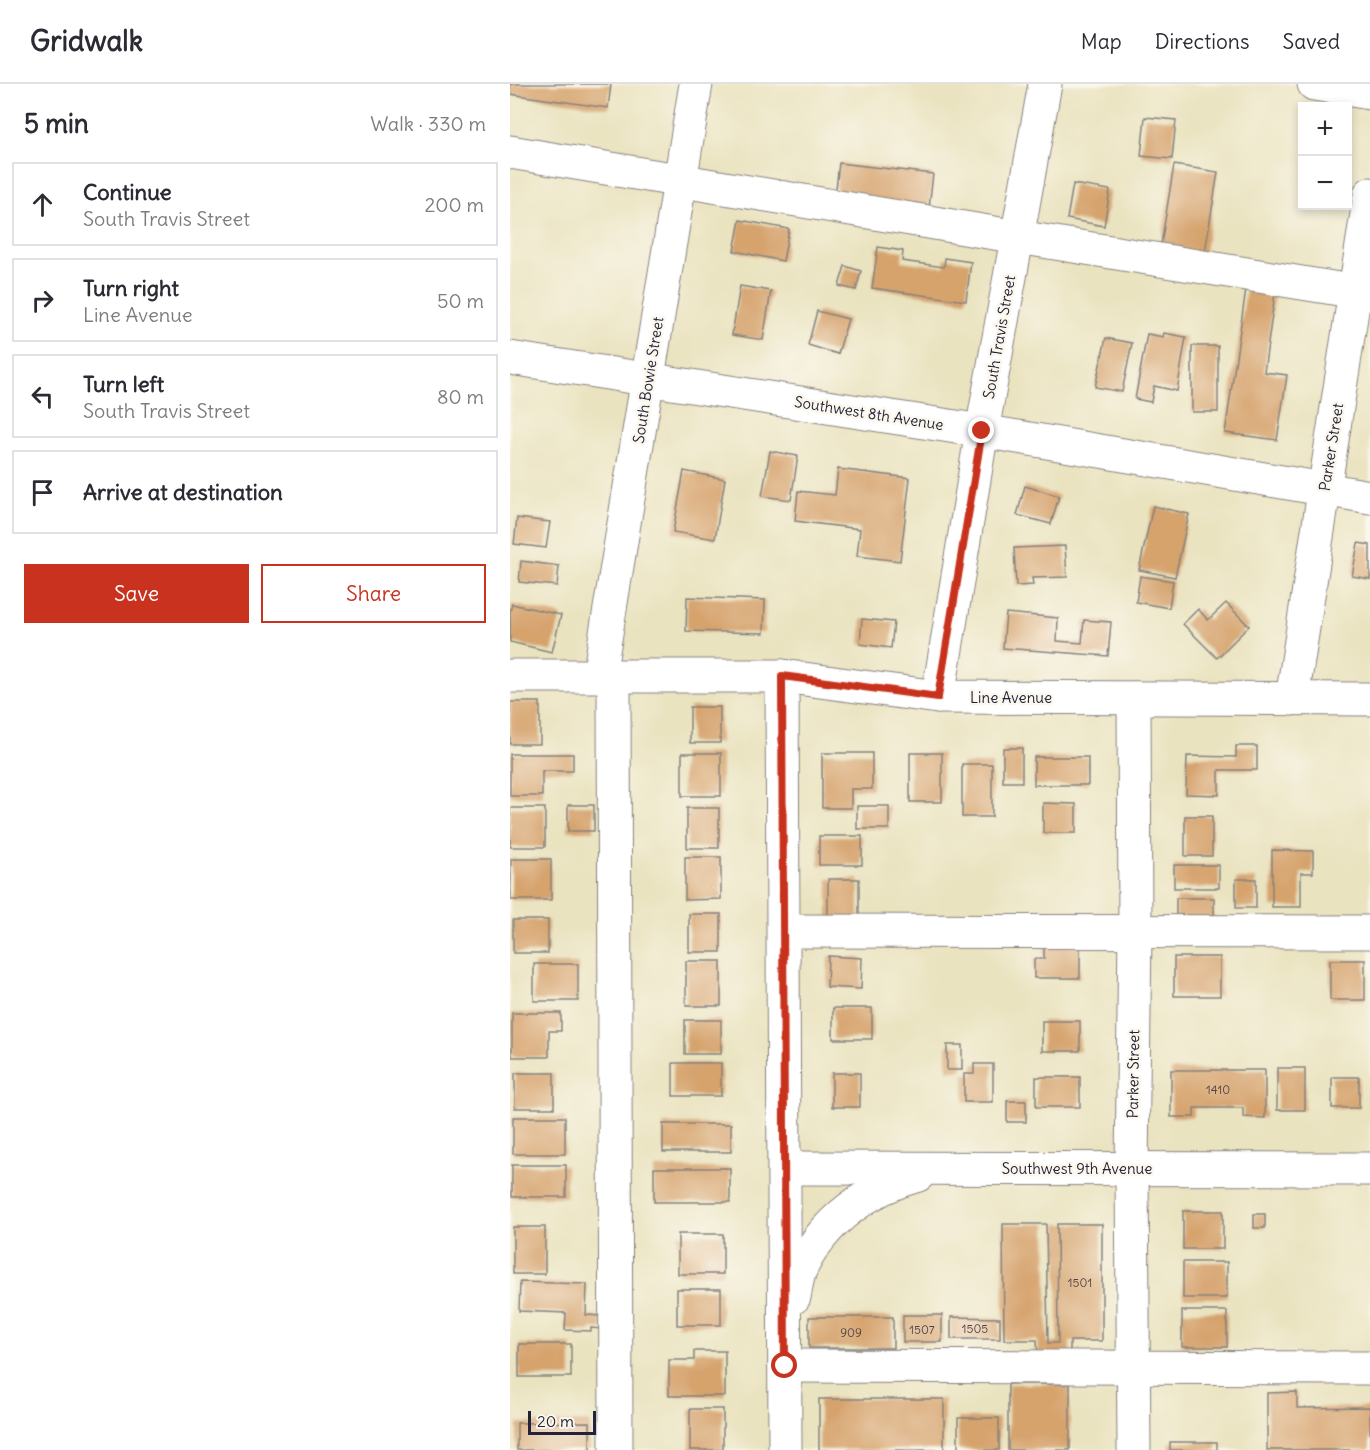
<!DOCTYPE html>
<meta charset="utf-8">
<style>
body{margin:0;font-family:Delius,sans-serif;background:#f2f2f3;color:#2b2b33}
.controls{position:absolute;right:18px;top:18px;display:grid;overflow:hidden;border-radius:0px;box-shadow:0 3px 9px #0003}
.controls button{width:54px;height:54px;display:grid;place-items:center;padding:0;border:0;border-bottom:2px solid #e1e1e2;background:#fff;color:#2b2b33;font:30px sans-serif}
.scale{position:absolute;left:18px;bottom:15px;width:68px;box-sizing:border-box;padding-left:6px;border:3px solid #22223b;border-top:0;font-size:16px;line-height:21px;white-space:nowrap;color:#22223b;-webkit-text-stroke:4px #fbf7ec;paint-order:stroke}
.stop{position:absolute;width:18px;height:18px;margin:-14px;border:4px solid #c8321e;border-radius:50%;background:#fff}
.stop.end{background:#c8321e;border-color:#fff;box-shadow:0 2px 6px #0008}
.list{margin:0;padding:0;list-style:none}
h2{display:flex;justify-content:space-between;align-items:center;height:78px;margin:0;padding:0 24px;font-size:26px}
h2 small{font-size:20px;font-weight:400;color:#7c7c81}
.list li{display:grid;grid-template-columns:39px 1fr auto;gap:18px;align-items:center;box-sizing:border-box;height:84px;margin:0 12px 12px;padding:0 12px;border:2px solid #e1e1e2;border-radius:0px}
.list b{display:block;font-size:22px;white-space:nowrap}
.list p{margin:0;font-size:20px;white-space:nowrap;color:#7c7c81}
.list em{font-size:20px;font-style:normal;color:#7c7c81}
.actions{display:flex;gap:12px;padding:18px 24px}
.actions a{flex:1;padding:14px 0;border:2px solid #c8321e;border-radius:0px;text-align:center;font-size:21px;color:#c8321e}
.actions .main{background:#c8321e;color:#fff}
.icon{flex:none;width:33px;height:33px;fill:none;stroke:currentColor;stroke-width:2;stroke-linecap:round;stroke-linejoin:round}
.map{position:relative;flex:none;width:860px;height:1366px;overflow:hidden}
header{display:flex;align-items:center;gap:36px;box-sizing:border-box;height:84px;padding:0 30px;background:#fff;border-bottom:2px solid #e1e1e2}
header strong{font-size:28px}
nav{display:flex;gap:33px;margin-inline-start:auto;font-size:21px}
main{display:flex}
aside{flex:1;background:#fff}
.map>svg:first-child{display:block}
</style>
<header>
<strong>Gridwalk</strong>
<nav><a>Map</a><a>Directions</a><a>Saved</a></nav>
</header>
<main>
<aside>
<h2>5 min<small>Walk · 330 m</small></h2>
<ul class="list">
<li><svg class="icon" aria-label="ahead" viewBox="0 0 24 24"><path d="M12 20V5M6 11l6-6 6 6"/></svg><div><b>Continue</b><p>South Travis Street</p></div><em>200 m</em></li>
<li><svg class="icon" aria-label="right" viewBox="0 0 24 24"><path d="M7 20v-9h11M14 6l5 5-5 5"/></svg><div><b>Turn right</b><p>Line Avenue</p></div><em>50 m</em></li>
<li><svg class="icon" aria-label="left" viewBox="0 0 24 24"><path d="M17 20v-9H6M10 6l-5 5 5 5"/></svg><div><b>Turn left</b><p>South Travis Street</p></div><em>80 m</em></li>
<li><svg class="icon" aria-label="arrive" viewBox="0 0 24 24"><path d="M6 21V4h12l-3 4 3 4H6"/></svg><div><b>Arrive at destination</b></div></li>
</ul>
<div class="actions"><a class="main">Save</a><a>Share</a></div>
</aside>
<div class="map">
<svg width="860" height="1366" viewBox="0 0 860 1366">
<rect width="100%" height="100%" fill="#fbf7ec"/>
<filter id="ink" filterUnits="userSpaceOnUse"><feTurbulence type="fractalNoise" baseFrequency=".0167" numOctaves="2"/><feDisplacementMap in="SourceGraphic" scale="12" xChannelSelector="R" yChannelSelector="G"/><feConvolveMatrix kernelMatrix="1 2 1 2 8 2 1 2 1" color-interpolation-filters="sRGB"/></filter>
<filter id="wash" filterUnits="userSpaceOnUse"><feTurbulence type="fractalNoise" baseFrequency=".008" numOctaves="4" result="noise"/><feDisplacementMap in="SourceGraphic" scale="24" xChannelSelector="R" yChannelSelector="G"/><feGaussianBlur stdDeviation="1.35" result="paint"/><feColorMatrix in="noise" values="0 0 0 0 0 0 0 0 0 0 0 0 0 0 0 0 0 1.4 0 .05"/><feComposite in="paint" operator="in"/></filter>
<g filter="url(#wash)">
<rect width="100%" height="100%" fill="#eae3c0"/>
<g id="blocks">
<!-- building -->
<g fill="#d6a36d">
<polygon points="0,0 101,0 98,24 0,10"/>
<polygon points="635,33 666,36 662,75 631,72"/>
<polygon points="329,79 423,90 419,124 325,113"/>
<polygon points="664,81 708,88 694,174 650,167"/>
<polygon points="563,100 600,106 594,142 557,135"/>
<polygon points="230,136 279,145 273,177 224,167"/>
<polygon points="368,163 393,167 392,177 434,183 435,174 461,178 456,217 362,204"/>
<polygon points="335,182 351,187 346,206 329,202"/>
<polygon points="230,202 261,207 253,256 222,251"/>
<polygon points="736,205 765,209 754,288 777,291 767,356 715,349"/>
<polygon points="307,227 338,235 328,270 298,261"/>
<polygon points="654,249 676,253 667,307 644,302 641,318 625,315 637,250 653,253"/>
<polygon points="596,254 622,259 612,308 585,303"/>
<rect x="682" y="262" width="26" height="66"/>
<polygon points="260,367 288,372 281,416 252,412"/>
<polygon points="328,385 400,394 390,477 347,472 350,445 285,437 288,407 325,411"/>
<polygon points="174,387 215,395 205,455 163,448"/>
<polygon points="515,402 549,412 541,440 507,431"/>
<polygon points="643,422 679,430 665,493 629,486"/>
<polygon points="7,434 40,438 36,464 4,460"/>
<polygon points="848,459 860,461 860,495 842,492"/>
<polygon points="555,462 557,493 522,494 523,501 506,502 504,464"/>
<polygon points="11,477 49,482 47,502 9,498"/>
<polygon points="630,492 663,497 659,524 626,518"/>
<polygon points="177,513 255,516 254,549 176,547"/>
<polygon points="716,519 739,542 707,574 673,540 688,525 698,536"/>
<polygon points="2,520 51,531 42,568 0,558 0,528"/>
<polygon points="496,529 548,534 547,557 572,559 574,536 601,538 598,572 493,564"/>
<polygon points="352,535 384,538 381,564 350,560"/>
<rect x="0" y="618" width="30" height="42"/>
<rect x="180" y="623" width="30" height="36"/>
<polygon points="726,662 747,662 747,686 709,686 709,711 676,710 677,672 726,673"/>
<rect x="493" y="664" width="19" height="34"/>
<rect x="172" y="669" width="39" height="43"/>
<polygon points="312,669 362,669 362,705 341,705 341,724 312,724"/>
<rect x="400" y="669" width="32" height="49"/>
<polygon points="0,670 63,670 63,687 32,687 32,712 0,712"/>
<rect x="524" y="673" width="54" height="28"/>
<rect x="452" y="680" width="30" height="53"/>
<polygon points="533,719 566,720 566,749 533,749"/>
<rect x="58" y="721" width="26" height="26"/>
<rect x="347" y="722" width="32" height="23"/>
<rect x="0" y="724" width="35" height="39"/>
<rect x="177" y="724" width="32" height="40"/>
<rect x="675" y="732" width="27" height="40"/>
<rect x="309" y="752" width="43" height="29"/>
<polygon points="762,766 803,767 803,789 791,789 791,823 762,823"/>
<polygon points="175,773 211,773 211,815 175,816"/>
<rect x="1" y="775" width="40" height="41"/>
<rect x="664" y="781" width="45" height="23"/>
<rect x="318" y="795" width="31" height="42"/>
<rect x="726" y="795" width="20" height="29"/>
<rect x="666" y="814" width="38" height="22"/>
<rect x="179" y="830" width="32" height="38"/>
<rect x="3" y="836" width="35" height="33"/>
<polygon points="534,862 570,862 570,894 524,894 524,875 534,875"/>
<polygon points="318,872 352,874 351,905 317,903"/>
<rect x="664" y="873" width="46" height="39"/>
<rect x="820" y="876" width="35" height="40"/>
<rect x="176" y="877" width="35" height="45"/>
<rect x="24" y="880" width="44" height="37"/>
<rect x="323" y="924" width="39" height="31"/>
<polygon points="2,929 51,929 51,947 39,947 39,973 2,973"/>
<rect x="175" y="936" width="36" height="34"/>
<rect x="532" y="937" width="38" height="30"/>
<rect x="437" y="961" width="15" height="25"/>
<rect x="163" y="979" width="48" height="33"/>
<polygon points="464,980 483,980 483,1018 454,1018 454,990 464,990"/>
<rect x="767" y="984" width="28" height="42"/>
<polygon points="661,986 755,986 755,1034 733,1033 733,1024 684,1024 684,1033 661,1033"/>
<rect x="5" y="989" width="39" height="35"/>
<rect x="322" y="989" width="28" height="34"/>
<rect x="526" y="993" width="44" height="30"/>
<rect x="822" y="993" width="27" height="31"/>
<rect x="497" y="1017" width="19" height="21"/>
<rect x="3" y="1033" width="52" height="37"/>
<rect x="153" y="1040" width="68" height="28"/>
<rect x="2" y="1081" width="54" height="32"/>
<rect x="144" y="1084" width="76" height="34"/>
<rect x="673" y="1127" width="40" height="38"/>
<rect x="744" y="1130" width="11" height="14"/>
<polygon points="493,1140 536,1140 538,1259 548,1259 547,1140 592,1140 592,1257 560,1257 560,1273 528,1273 527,1256 494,1256"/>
<rect x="3" y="1143" width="32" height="47"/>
<rect x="168" y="1150" width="45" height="40"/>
<rect x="673" y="1178" width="44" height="36"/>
<polygon points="10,1198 77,1200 76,1231 92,1232 92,1245 81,1244 81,1247 55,1246 56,1229 9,1227"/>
<rect x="167" y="1205" width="44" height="36"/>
<rect x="672" y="1227" width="45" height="36"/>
<rect x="393" y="1231" width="39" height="27"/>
<rect x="299" y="1233" width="84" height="31"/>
<polygon points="441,1233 490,1234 490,1255 441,1255"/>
<rect x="9" y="1260" width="52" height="33"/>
<polygon points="184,1267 215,1267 215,1312 159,1312 159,1276 184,1276"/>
<rect x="498" y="1300" width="62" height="66"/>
<polygon points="787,1308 787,1324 860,1323 860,1366 757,1366 757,1309"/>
<rect x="309" y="1315" width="125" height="51"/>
<rect x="180" y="1325" width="33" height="41"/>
<rect x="448" y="1334" width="41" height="32"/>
<polygon points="80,1338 80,1366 7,1366 7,1339"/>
<rect x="660" y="1358" width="47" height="8"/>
</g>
</g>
</g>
<g filter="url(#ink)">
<use href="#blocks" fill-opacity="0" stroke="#86827e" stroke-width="1.5"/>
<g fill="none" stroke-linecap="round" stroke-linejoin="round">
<defs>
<g id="minor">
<polyline points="804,0 860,9"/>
<polyline points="0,68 508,153 860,210"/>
<polyline points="0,592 272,592 428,613 860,615"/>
<polyline points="89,592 186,0"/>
<polyline points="104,592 106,1366"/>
<polyline points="272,592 275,1366"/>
<polyline points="428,613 472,347 535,0"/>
<polyline points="782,615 860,110"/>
<polyline points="274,847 860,848"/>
<polyline points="275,1084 860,1085"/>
<path d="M284,1213C286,1203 287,1191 292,1182C315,1136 359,1104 408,1091"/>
<polyline points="275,1282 860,1284"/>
<polyline points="624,1366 622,1084 625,847 624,614"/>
</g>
<polyline id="major" points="0,274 472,347 860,413"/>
</defs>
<!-- minor casing -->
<use href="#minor" stroke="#86827e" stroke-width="35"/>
<!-- major casing -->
<use href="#major" stroke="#86827e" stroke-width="35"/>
<!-- minor -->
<use href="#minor" stroke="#fff" stroke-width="33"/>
<!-- major -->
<use href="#major" stroke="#fff" stroke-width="33"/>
</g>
</g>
<g fill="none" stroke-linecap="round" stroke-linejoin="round" filter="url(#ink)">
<!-- route -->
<polyline stroke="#c8321e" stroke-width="8" points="275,1282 272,592 428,613 472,347"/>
</g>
<g text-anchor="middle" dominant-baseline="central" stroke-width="5" stroke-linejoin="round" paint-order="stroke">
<!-- number labels -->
<g font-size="12" fill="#4f4248">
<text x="708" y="1005">1410</text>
<text x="570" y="1198">1501</text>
<text x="465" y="1244">1505</text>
<text x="412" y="1245">1507</text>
<text x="341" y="1248">909</text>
</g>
<!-- street labels -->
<g font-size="15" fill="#22223b" stroke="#fbf7ec">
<text transform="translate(489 253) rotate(-80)">South Travis Street</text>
<text transform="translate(138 296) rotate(-81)">South Bowie Street</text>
<text transform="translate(359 329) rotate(9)">Southwest 8th Avenue</text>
<text transform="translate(821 363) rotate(-81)">Parker Street</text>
<text x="501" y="613">Line Avenue</text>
<text transform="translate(623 990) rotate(-89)">Parker Street</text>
<text x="567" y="1084">Southwest 9th Avenue</text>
</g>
</g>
</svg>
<div class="controls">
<button>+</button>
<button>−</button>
</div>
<div class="scale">20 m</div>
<div class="stop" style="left:275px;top:1282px"></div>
<div class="stop end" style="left:472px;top:347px"></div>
</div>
</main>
